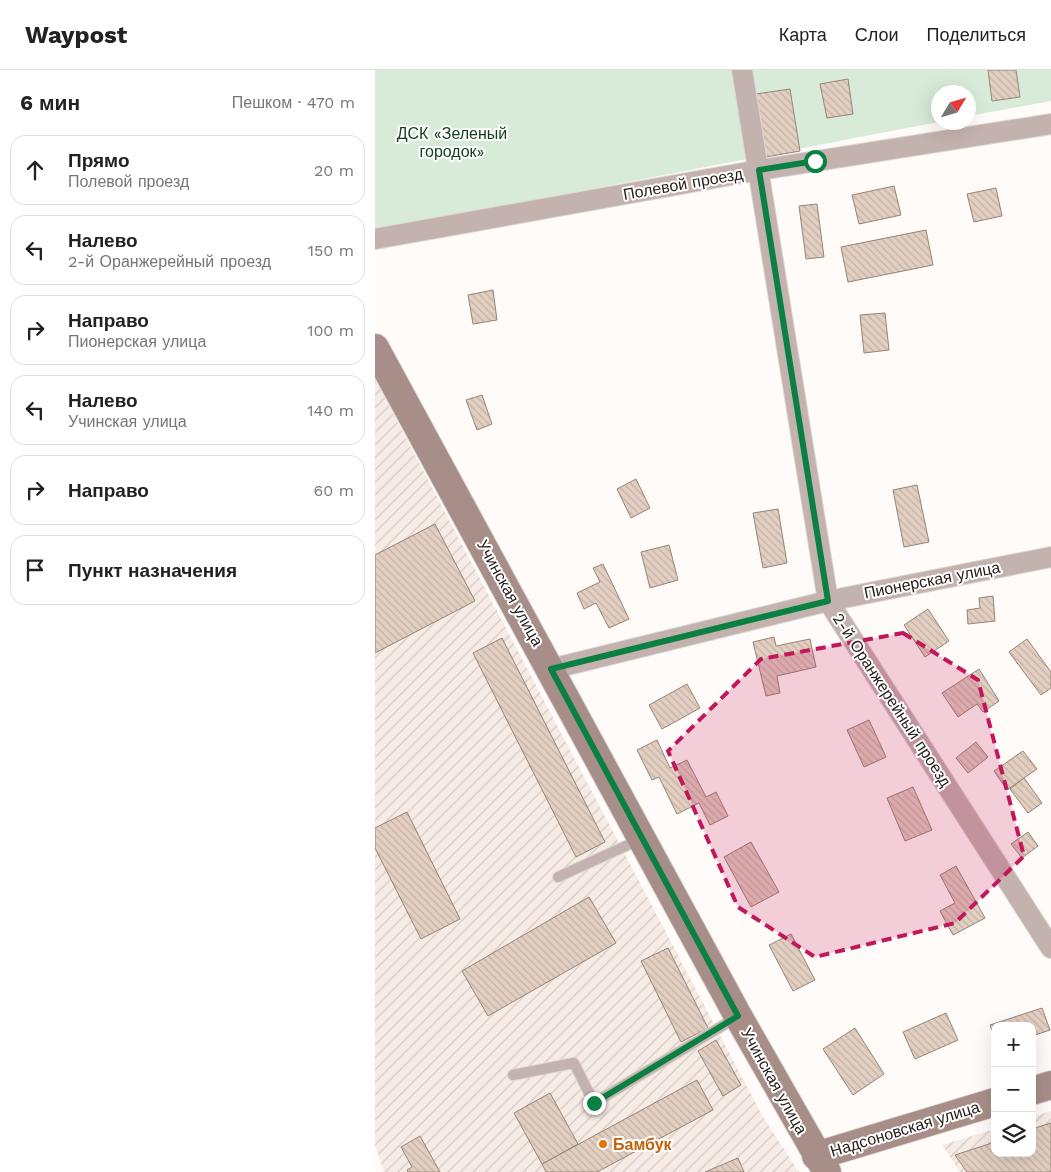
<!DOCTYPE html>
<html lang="ru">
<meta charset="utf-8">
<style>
body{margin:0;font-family:"Work Sans",sans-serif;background:#f6f6f6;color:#222}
.controls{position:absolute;right:15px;bottom:15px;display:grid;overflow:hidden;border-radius:10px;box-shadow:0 5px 20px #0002}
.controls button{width:45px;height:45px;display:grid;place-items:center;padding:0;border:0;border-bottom:1px solid #e0e0e0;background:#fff;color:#222;font:25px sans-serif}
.compass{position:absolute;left:556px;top:15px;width:45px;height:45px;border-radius:50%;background:#fff;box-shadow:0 5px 20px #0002;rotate:52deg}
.stop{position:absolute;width:15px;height:15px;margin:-11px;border:4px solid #0b8043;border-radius:50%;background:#fff}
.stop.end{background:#0b8043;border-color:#fff;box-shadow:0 1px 5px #0008}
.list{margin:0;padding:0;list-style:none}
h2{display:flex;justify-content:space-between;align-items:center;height:65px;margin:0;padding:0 20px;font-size:21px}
h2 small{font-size:16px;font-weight:400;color:#767676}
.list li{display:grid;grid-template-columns:32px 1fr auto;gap:15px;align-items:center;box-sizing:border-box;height:70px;margin:0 10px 10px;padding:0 10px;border:1px solid #e0e0e0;border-radius:15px}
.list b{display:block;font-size:19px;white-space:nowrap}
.list p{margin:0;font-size:16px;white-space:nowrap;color:#767676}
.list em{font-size:16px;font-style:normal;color:#767676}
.icon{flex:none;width:28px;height:28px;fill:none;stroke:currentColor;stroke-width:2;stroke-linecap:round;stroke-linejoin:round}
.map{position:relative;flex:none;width:676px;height:1102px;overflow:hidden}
header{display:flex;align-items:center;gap:30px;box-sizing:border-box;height:70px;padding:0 25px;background:#fff;border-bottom:1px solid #e0e0e0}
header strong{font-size:24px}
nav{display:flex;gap:28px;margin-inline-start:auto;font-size:18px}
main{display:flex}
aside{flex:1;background:#fff}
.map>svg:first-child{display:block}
</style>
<header>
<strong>Waypost</strong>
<nav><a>Карта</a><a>Слои</a><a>Поделиться</a></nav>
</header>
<main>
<aside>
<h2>6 мин<small>Пешком · 470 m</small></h2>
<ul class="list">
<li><svg class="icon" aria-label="ahead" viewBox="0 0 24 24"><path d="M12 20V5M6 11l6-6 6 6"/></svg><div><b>Прямо</b><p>Полевой проезд</p></div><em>20 m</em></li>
<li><svg class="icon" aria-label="left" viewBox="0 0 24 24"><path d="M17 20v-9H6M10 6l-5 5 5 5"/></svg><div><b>Налево</b><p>2-й Оранжерейный проезд</p></div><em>150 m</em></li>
<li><svg class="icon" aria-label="right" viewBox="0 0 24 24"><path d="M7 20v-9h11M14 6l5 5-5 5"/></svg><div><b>Направо</b><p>Пионерская улица</p></div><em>100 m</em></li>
<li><svg class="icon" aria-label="left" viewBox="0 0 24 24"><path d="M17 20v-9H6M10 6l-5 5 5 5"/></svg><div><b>Налево</b><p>Учинская улица</p></div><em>140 m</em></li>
<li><svg class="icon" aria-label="right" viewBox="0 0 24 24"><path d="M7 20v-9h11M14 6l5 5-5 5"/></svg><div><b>Направо</b></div><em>60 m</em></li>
<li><svg class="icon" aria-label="arrive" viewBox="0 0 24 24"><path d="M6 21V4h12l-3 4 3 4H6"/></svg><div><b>Пункт назначения</b></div></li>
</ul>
</aside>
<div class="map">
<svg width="676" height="1102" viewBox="0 0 676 1102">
<defs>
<pattern id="industrial-furrows" width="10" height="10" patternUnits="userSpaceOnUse" patternTransform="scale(1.25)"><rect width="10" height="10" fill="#f7ece5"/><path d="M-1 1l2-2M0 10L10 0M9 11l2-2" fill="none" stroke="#d4cac4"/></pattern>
<pattern id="building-back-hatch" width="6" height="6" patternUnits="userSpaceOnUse" patternTransform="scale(1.25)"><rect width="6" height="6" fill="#e2cfc1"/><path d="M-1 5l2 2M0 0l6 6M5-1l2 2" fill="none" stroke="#c2b1a5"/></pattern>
</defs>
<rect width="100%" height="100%" fill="#fffbf8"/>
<!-- industrial -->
<g fill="url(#industrial-furrows)">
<polygon points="0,309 388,1047 424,1102 9,1102 0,1075"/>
<polygon points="676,1041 676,1102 585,1102 567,1075 620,1059 620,1083 657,1083 657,1047"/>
</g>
<!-- garden -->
<polygon fill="#d8ebd9" points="0,0 676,0 676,31 594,46 594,22 564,22 563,52 0,161"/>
<!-- building -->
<g fill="url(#building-back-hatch)" stroke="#968477">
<polygon points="613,0 641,0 645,27 617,31"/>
<polygon points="473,9 478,44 452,48 445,14"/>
<polygon points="415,19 425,81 391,87 381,24"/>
<polygon points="519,116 526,145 484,154 477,125"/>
<polygon points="621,118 627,146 599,152 592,124"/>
<polygon points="442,134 449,187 431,189 424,136"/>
<polygon points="551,160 558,195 473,212 466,177"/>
<polygon points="118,220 122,250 98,254 93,225"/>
<polygon points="510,243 514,280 489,283 485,245"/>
<polygon points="107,325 117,354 102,360 91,330"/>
<polygon points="261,409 275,438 256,448 242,419"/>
<polygon points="542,415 554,472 529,477 518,420"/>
<polygon points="403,439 412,493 388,498 378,443"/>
<polygon points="60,454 100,531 0,583 0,485"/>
<polygon points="294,475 303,510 275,518 266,482"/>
<polygon points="228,494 254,549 234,558 221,533 209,539 202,523 225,512 218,498"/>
<polygon points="618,526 620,551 593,554 592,540 605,538 604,528"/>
<polygon points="553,539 574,571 550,587 529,555"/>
<polygon points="399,567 401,576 435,569 441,597 402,606 405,623 391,626 378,572"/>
<polygon points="127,568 230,772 201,787 98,583"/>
<polygon points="652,569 676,602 676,618 666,625 634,582"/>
<polygon points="604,599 624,631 608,642 602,634 583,647 567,623"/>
<polygon points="312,614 325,638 287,659 274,635"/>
<polygon points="494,650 511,687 489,697 472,660"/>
<polygon points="282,670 295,698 312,690 331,727 341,722 353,746 335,755 324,733 302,744 284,707 277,710 262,680"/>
<polygon points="601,672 613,687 593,703 581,688"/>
<polygon points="648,681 662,699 632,720 619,701"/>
<polygon points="649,708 667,733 653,743 635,719"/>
<polygon points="538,717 557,760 530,771 512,728"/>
<polygon points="32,742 85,849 46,869 0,778 0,758"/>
<polygon points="653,762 663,776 647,788 636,774"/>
<polygon points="376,772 404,822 376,837 349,787"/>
<polygon points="581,796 610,848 578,865 565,841 580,833 565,805"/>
<polygon points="214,827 241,873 113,946 87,901"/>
<polygon points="416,864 440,910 418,921 394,875"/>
<polygon points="293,878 333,958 306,972 266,891"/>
<polygon points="667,938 675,960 657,966 657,956 620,956 620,969 615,955"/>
<polygon points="571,943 583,970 540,989 528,962"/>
<polygon points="480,958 509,1004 478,1025 448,979"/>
<polygon points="341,970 366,1015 348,1026 323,981"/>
<polygon points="322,1010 338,1040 222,1102 171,1102 167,1094"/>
<polygon points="175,1023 203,1074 167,1094 139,1043"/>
<polygon points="676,1053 676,1102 592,1102 580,1085 620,1072 620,1083 657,1083 657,1059"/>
<polygon points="45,1066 65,1102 33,1102 32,1100 37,1097 26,1077"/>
<polygon points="363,1088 369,1102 330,1102"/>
</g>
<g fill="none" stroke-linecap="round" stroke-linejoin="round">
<defs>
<g id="lane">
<polyline points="183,807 266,769"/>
<polyline points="138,1005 199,993 219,1033 362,947"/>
</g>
<g id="street">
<polyline points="367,0 453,531 676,878"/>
<polyline points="0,169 384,100 676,54"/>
<polyline points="176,599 453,531 676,487"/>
</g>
<g id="secondary">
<polyline points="0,278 363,946 452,1102"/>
<polyline points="657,1021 676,1015"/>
<polyline points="441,1086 620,1032"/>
</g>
</defs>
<!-- lane casing -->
<use href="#lane" stroke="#dcd8d5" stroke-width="12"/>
<!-- street casing -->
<use href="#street" stroke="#dcd8d5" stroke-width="22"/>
<!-- secondary casing -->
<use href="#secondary" stroke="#dcd8d5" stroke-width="30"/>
<!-- lane -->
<use href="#lane" stroke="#c4b2ae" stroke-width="10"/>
<!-- street -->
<use href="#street" stroke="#c4b2ae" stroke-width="20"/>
<!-- secondary -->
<use href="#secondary" stroke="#a88e89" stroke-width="28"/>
</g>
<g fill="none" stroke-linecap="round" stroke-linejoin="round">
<!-- route -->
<polyline stroke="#0b8043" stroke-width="6" points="219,1033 363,946 176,599 453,531 384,100 440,91"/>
</g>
<!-- marked area -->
<path fill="#c2185b" fill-opacity="0.2" stroke="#c2185b" stroke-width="4" stroke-dasharray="10 6" stroke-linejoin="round" d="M528,563L603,610L649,786L580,853L440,887L363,837L293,681L386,589Z"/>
<!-- markers -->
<circle fill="#e8710a" stroke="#fff" stroke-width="2" cx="228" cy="1074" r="5"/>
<g text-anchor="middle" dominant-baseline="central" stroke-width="4" stroke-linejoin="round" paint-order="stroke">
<!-- park labels -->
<g font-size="16" fill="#14411d" stroke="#fff">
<text x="77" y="63">ДСК «Зеленый<tspan x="77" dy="18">городок»</tspan></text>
</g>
<!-- street labels -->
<g font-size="16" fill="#27201b" stroke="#fff">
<text transform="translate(308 114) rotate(-10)">Полевой проезд</text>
<text transform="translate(557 510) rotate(-11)">Пионерская улица</text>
<text transform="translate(135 523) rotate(61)">Учинская улица</text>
<text transform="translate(517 630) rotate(57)">2-й Оранжерейный проезд</text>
<text transform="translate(399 1011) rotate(61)">Учинская улица</text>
<text transform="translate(530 1059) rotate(-17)">Надсоновская улица</text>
</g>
<!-- food labels -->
<g font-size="16" font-weight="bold" fill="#c56008" stroke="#fff" text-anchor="start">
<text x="238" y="1074">Бамбук</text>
</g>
</g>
</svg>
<div class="controls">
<button>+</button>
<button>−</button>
<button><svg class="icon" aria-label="layers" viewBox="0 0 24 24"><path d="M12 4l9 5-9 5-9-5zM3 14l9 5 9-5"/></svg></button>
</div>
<svg class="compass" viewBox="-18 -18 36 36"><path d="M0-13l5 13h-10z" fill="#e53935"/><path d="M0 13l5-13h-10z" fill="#767676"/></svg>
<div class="stop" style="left:440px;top:91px"></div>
<div class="stop end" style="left:219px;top:1033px"></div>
</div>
</main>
